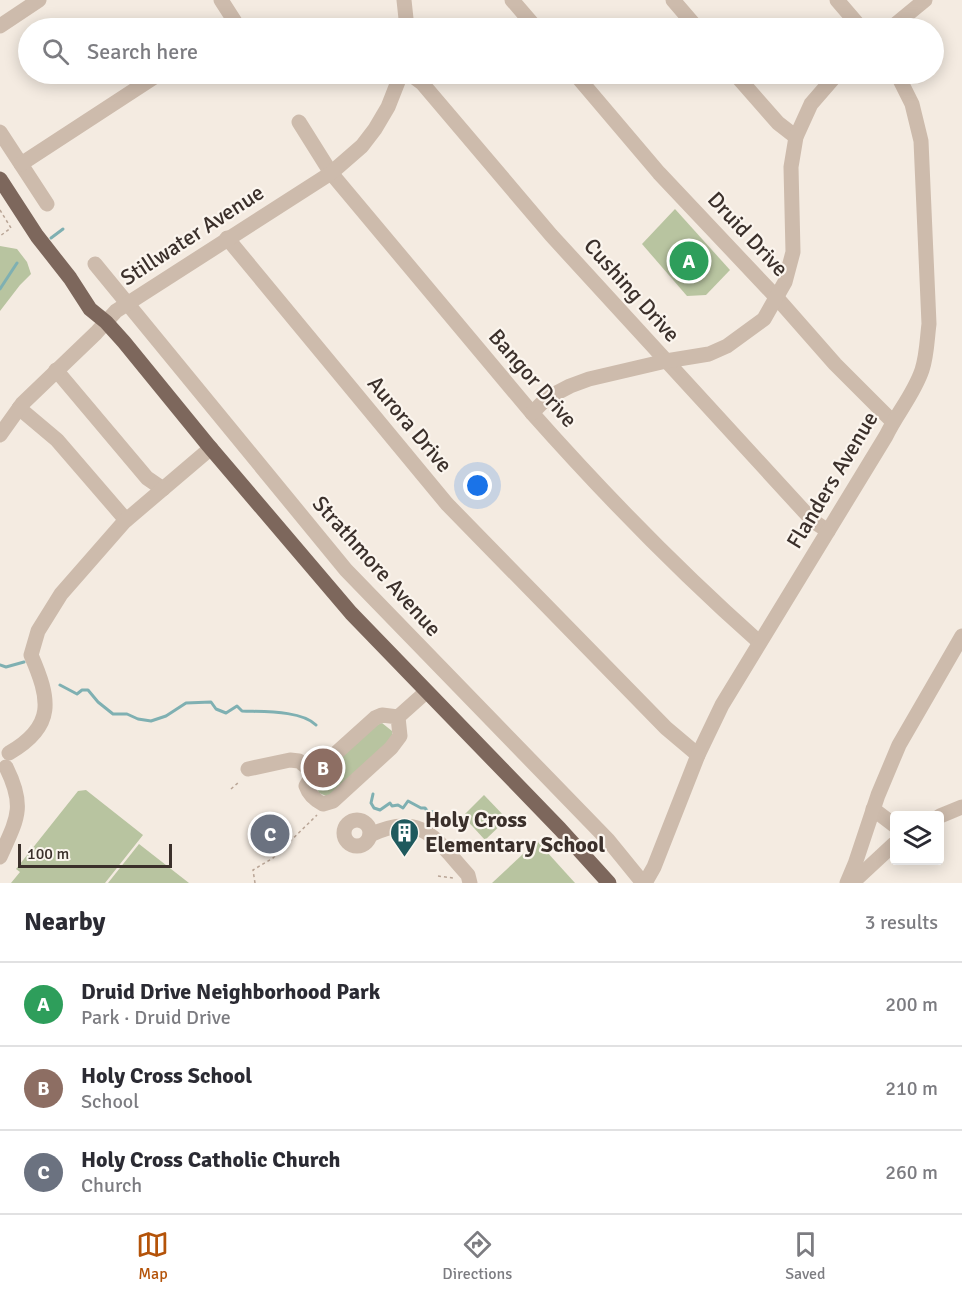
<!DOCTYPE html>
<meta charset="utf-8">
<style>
body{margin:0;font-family:Signika,sans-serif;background:#f2f2f3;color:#2b2b33}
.controls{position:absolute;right:18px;bottom:18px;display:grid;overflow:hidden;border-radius:6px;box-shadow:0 3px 15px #0003}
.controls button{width:54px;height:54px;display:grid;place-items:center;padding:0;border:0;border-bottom:2px solid #e1e1e2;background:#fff;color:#2b2b33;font:30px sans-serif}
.scale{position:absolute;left:18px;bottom:15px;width:154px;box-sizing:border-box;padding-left:6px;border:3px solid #3b302b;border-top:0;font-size:16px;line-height:21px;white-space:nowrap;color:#3b302b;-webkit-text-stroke:4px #fbf5ee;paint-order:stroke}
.you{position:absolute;left:478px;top:486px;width:21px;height:21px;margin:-15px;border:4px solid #fff;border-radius:50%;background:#1a73e8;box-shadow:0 0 0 9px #1a73e833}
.badge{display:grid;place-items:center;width:39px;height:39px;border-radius:50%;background:#b45309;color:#fff;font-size:20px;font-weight:700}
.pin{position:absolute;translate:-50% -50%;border:3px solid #fff;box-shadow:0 2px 6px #0006}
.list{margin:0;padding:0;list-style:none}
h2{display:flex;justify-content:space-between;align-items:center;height:78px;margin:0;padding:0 24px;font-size:26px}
h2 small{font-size:20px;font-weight:400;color:#7c7c81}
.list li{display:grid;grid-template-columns:39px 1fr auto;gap:18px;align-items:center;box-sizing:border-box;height:84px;padding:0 24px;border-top:2px solid #e1e1e2}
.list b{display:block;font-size:22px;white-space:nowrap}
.list p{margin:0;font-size:20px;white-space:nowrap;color:#7c7c81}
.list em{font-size:20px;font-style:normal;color:#7c7c81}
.icon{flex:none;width:33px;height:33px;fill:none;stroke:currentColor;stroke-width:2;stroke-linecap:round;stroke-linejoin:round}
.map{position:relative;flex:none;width:962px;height:883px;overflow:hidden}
.search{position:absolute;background:#fff;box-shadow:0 3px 15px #0003;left:18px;right:18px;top:18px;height:66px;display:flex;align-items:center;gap:15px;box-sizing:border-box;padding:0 21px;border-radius:33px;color:#7c7c81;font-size:22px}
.sheet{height:330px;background:#fff}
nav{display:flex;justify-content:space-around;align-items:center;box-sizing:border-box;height:84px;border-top:2px solid #e1e1e2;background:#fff;font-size:16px;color:#7c7c81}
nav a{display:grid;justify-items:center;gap:3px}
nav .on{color:#b45309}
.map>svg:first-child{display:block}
</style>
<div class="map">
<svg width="962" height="883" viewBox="0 0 962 883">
<rect width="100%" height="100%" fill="#f4ebe1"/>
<!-- green -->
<g fill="#b8c4a0">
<polygon points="675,209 730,270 706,295 687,296 642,244"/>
<polygon points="0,246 17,249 27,262 31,274 20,285 0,311"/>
<polygon points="382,723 392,731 392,739 329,797 319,793 314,782 371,727"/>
<polygon points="86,790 143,835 105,883 11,883 20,872 16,869 78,791"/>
<polygon points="484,795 507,819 485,840 463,816"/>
<polygon points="537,841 575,883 492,883"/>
<polygon points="139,844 189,883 108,883"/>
</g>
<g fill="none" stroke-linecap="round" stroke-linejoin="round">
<!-- stream -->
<g stroke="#7fb0b2" stroke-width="3">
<polyline points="51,238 63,229"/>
<polyline points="0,289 17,263"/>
<polyline points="0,665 6,667 24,662"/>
<path d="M60,685L77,694L82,690H88L98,702L113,714H127L138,719L151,721L166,716L186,703L211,702L216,709L226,713L237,706L242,711C262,712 301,710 316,725"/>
<polyline points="373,794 371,803 374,808 380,810 390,803 392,806 398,805 403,808 408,801 421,808 425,808 428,812 433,812 439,819"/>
</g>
<!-- path -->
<g stroke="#b9a596" stroke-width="1.5" stroke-dasharray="3 3" stroke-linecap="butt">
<polyline points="0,210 11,228 0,236"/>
<polyline points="231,789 239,782"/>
<polyline points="438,876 453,878"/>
<polyline points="255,883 253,870 273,858 317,815"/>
</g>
<!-- minor -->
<g stroke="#cdbbac" stroke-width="15">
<polyline points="221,0 239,28"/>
<polyline points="404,0 407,28"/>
<polyline points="512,0 536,28"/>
<polyline points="673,0 697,28"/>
<polyline points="837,0 861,28"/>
<polyline points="0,26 39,0"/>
<polyline points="891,28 925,0"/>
<polyline points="410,74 422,83 551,235 813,521 828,531"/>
<polyline points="575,74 659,173 777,298 835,364 893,422"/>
<polyline points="735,74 778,123 796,137"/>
<path d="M299,122L331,173L532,413C603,493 679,571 759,642"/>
<polyline points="0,132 47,204"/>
<polyline points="21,164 159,74"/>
<polyline points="227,238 447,504 666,728 698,755"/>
<polyline points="95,264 346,570 608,840 643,883"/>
<polyline points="56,370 147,478 163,489"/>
<polyline points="19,408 57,440 126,520"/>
<polyline points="532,413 547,398 570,386 589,379 666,361 709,354 727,346 764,319 785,282 793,252 791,167 796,137 811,104 837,74"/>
<polyline points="0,435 22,404 96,333 116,311 331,173 362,146 375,129 388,107 401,74"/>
<path d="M398,717L382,715L375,718L314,773L306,786C309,795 315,800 323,804L333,801L391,748L400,736L398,717L426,692"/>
<path d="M9,753C56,726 50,699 31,655L38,631L61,594L124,522L211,448"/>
<polyline points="248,769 290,760 299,761 314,773"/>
<polyline points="873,809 894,825"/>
<polyline points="940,816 962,807"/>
<circle cx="357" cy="833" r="13"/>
<path d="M370,835C422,810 436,840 468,875L470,883"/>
<path d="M0,857C17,819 26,807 6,767"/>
<path d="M645,883L654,867L698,755L722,705L886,436C897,413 914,394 922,370C927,355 927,339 929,324L921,141L912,104L897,74"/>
<polyline points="847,883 855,864 878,795 899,745 962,636"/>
<polyline points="852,883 894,844"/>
</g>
<!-- major -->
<polyline stroke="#7d675c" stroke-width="15" points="0,179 37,236 70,278 90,309 106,322 124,342 208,445 351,613 560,829 609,883"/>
</g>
<!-- icons -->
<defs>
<symbol id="building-pin" viewBox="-11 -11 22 30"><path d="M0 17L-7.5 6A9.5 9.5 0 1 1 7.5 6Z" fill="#1f5a5e" stroke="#fbf5ee"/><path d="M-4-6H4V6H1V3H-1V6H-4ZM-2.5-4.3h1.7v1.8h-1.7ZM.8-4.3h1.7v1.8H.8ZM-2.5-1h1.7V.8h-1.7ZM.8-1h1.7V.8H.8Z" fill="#fff"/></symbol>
</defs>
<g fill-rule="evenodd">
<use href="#building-pin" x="388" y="816" width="33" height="45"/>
</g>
<g text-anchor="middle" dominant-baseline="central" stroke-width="4.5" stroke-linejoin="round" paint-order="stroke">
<!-- street labels -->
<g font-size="22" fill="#3b302b" stroke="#fbf5ee">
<text transform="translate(748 234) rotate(47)">Druid Drive</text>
<text transform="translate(192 235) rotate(-33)">Stillwater Avenue</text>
<text transform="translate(632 290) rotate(48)">Cushing Drive</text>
<text transform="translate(533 378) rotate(49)">Bangor Drive</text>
<text transform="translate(410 424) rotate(50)">Aurora Drive</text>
<text transform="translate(832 480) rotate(-59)">Flanders Avenue</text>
<text transform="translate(377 566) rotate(48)">Strathmore Avenue</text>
</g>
<!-- poi labels -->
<g font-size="22" font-weight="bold" fill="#3b302b" stroke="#fbf5ee" text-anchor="start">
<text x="425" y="819">Holy Cross<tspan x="425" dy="25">Elementary School</tspan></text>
</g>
</g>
</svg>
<div class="controls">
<button><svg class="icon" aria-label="layers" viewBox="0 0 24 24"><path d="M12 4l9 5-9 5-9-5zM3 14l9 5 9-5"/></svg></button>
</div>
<div class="scale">100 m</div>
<div class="you"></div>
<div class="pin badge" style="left:689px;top:261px;background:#2e9e5b">A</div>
<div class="pin badge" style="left:323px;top:768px;background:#8d6e63">B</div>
<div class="pin badge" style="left:270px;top:834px;background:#6b7280">C</div>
<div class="search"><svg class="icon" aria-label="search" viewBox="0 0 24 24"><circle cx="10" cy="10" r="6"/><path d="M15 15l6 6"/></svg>Search here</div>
</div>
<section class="sheet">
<h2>Nearby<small>3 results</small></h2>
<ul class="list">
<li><span class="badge" style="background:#2e9e5b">A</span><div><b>Druid Drive Neighborhood Park</b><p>Park · Druid Drive</p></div><em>200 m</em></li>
<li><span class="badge" style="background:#8d6e63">B</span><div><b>Holy Cross School</b><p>School</p></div><em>210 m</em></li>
<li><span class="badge" style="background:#6b7280">C</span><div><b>Holy Cross Catholic Church</b><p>Church</p></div><em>260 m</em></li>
</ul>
</section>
<nav>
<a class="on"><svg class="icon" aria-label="map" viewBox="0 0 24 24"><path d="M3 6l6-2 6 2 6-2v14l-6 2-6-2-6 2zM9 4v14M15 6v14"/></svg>Map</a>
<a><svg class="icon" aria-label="directions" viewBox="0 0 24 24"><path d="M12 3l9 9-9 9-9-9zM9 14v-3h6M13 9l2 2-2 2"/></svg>Directions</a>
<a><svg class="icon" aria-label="saved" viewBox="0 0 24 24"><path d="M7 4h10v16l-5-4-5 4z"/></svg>Saved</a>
</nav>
